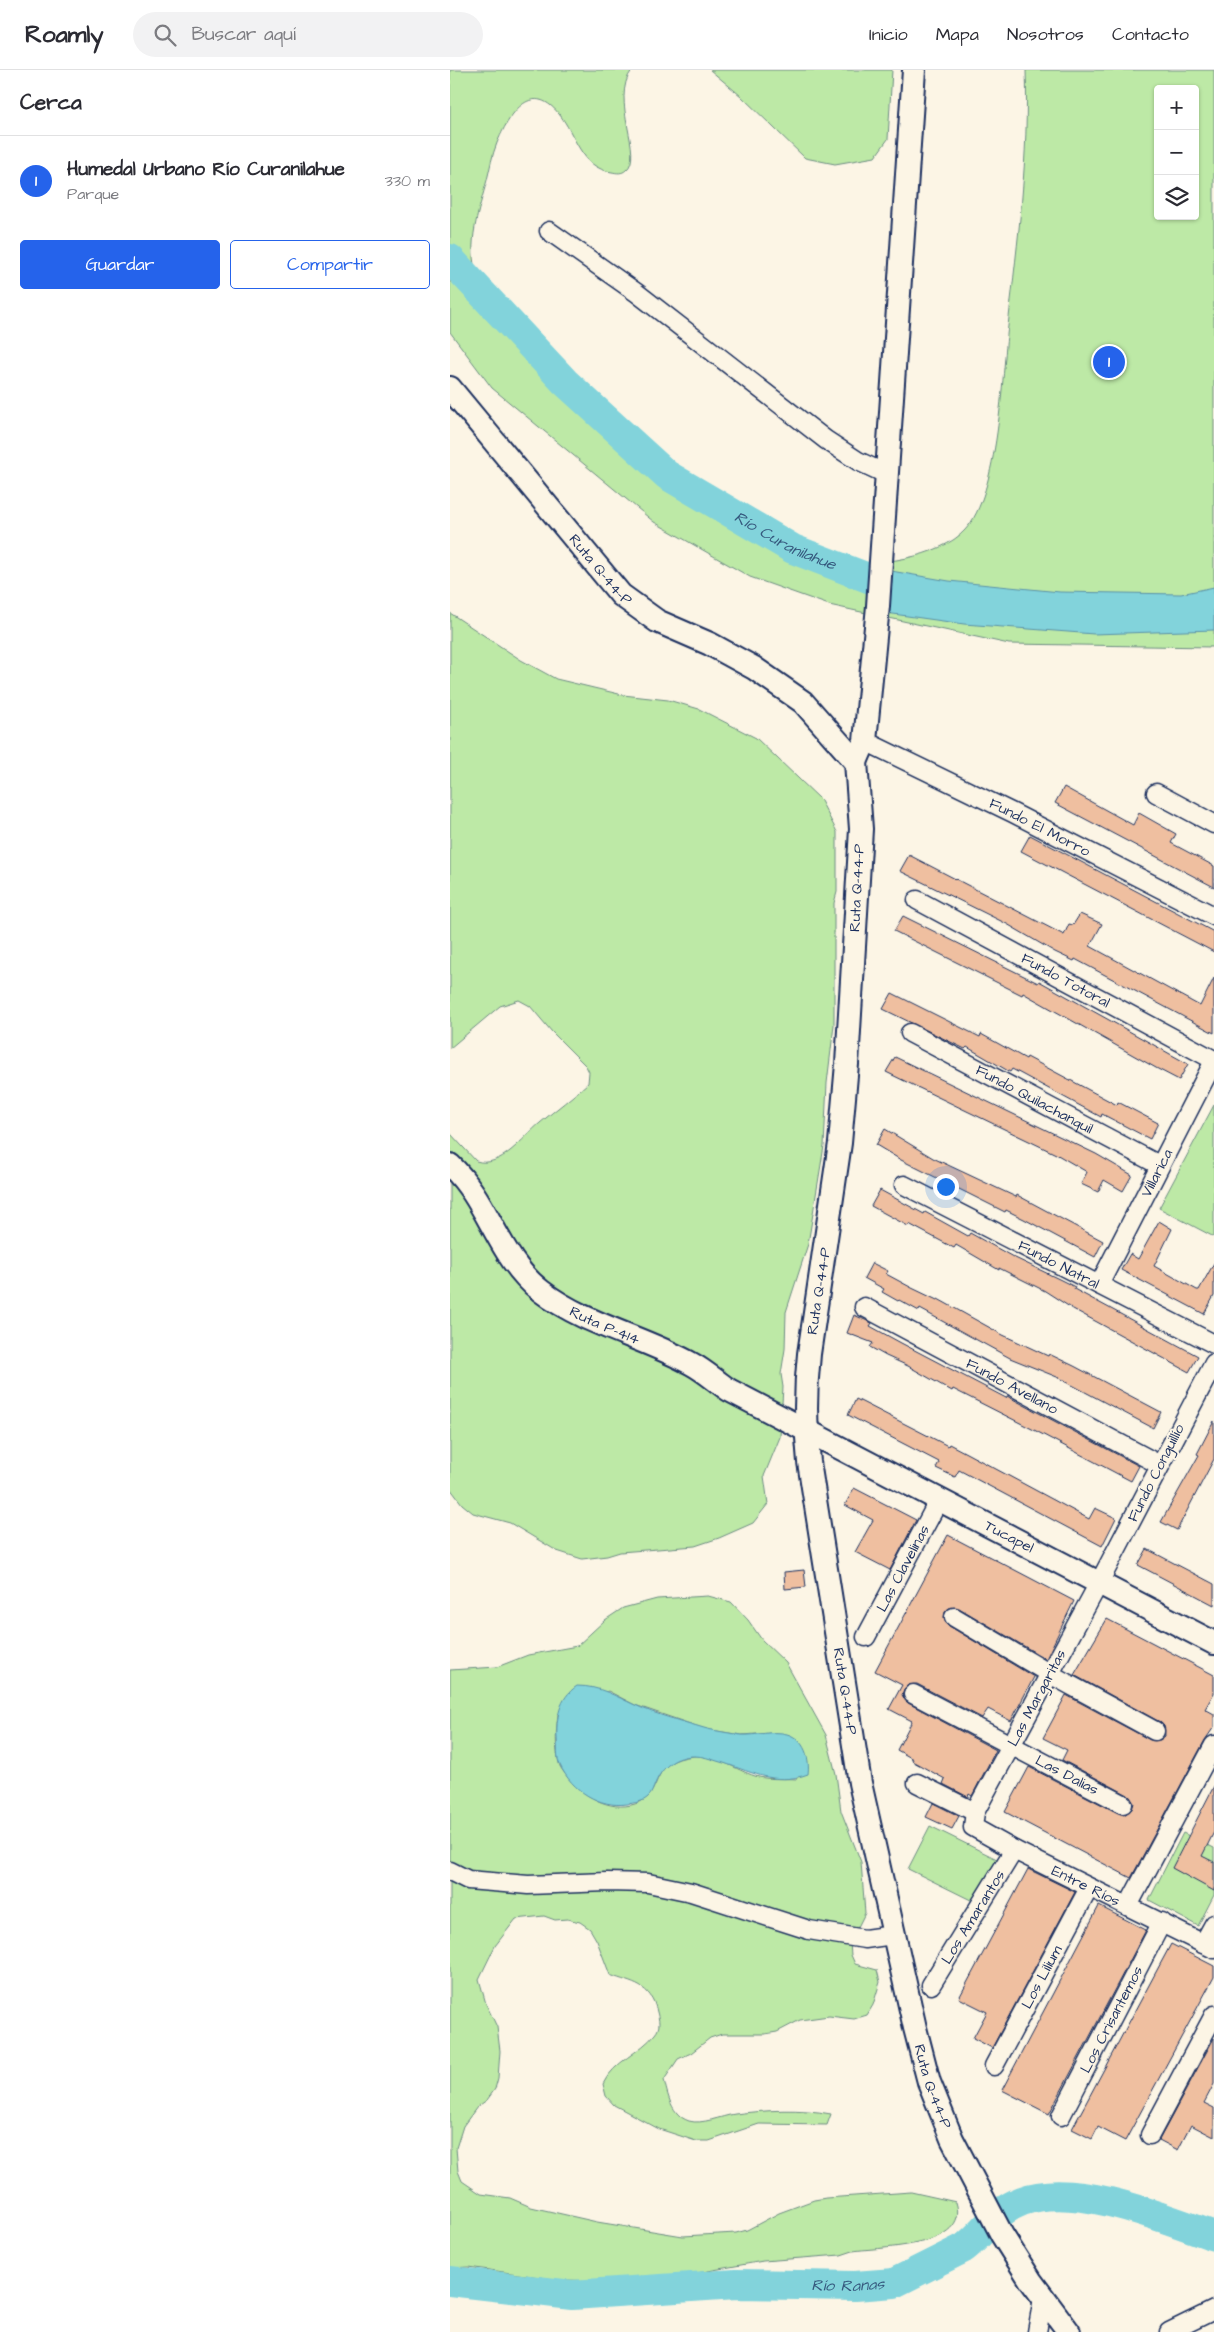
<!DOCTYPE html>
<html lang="es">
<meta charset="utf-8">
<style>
body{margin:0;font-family:"Architects Daughter",sans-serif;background:#f2f2f3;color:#2b2b33}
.controls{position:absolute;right:15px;top:15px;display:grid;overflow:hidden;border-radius:5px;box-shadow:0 1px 4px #0004}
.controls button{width:45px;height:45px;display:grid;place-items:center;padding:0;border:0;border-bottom:1px solid #e1e1e2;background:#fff;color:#2b2b33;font:25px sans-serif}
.you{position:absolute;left:495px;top:1116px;width:18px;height:18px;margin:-12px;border:4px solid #fff;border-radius:50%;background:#1a73e8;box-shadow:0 0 0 8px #1a73e833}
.badge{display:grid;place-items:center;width:32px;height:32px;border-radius:50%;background:#2563eb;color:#fff;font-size:16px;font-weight:700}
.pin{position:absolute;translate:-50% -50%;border:2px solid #fff;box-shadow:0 1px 5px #0006}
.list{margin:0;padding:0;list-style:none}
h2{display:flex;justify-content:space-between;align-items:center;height:65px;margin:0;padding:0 20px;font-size:21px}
h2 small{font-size:16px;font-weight:400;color:#7c7c81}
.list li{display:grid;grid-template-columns:32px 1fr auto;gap:15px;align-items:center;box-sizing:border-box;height:90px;padding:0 20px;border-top:1px solid #e1e1e2}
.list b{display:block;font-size:19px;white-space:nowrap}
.list p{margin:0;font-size:16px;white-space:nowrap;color:#7c7c81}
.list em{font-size:16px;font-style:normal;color:#7c7c81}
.actions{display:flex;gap:10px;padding:15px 20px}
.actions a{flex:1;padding:11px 0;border:1px solid #2563eb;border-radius:5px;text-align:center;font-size:18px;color:#2563eb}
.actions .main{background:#2563eb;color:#fff}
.icon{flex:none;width:28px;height:28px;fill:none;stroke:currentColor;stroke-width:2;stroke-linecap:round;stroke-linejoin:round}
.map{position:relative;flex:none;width:764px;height:2262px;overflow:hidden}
header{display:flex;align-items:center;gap:30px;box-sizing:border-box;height:70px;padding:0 25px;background:#fff;border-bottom:1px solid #e1e1e2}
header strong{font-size:24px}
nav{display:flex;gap:28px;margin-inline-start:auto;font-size:18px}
.search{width:350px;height:45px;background:#f2f2f3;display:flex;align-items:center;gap:12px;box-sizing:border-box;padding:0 18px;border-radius:28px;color:#7c7c81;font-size:19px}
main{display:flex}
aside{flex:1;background:#fff}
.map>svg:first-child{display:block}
</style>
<header>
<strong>Roamly</strong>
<div class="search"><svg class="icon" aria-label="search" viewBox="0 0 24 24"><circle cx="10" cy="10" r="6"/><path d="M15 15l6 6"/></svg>Buscar aquí</div>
<nav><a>Inicio</a><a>Mapa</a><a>Nosotros</a><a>Contacto</a></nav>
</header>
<main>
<aside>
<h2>Cerca<small></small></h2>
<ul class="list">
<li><span class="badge">1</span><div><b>Humedal Urbano Río Curanilahue</b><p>Parque</p></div><em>330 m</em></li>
</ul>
<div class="actions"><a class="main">Guardar</a><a>Compartir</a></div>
</aside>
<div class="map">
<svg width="764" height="2262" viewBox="0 0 764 2262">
<rect width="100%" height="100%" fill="#fcf5e5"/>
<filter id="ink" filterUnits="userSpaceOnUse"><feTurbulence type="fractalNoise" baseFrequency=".02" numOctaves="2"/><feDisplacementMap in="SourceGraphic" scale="10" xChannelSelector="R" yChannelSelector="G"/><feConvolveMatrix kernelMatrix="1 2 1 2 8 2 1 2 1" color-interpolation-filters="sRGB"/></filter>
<g filter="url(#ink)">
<!-- green -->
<g fill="#bde9a6" stroke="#6c8c82" fill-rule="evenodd">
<path d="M0,0H182C159,30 195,86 176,100C172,104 167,103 162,102C130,98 126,64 109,44C80,8 58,47 47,73C42,85 40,98 37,110C29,140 16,175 27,206C35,230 53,248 69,267C87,288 103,312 123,330C143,348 166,367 188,382C219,403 254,420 286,438C308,451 331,462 353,473C364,478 376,485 387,489C422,499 491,487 515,460C549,424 552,305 558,256C568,170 579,86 576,0H764V577L559,574L379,535L300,507L204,452L42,318L0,262ZM708,19H745V146H708Z"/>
<polygon points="260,0 442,0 438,69 425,87 385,94 355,88 291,26"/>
<path d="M0,543L71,590L106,609L173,625L218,630L249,639L306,668L370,729L387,762V822L384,833V955L377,1013L374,1076L358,1174L336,1242L335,1279L331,1304L333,1317L330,1367L314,1406L318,1434L303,1453L269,1468L245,1476L170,1482L157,1486L132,1489L107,1481L60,1453L23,1443L12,1434L0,1418V1063L26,1091C51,1099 73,1067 90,1053C106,1039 123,1027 138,1013L139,1002L136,996L102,962L80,936L69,930L50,936L0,978Z"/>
<polygon points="764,1035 764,1167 709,1138"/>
<path d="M258,1526L281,1532L298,1550L312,1570L336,1593L376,1665L386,1704L391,1741L411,1792L415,1843L400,1873L401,1885L405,1894L427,1900L430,1912L423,1935L417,1945L404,1949L379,1946L350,1950L327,1962L315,1964H272L260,1968L241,1983L228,1989L214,2010C218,2025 221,2045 239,2051C252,2055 271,2046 285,2044C316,2040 350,2038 381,2044L377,2055L309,2054L259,2071H246L209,2059L164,2035L156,2026L153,2014C164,1991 190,1983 205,1964C211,1957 209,1950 207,1942C201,1914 183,1914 160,1905L147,1871L140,1859L130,1852L117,1849L105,1850L94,1846L66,1849L45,1876L29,1909L36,1934L47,1957L50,1981L48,2008L45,2019L37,2030L27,2037L13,2056L6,2078L8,2101L12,2111L31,2124L60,2128L81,2137L147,2152L233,2166L286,2163L297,2160L329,2143L364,2130L376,2128L461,2122L506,2132C521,2178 431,2177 403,2181L391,2185L313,2191L230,2206L162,2211L111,2210L18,2197L0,2198V1600L47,1597L78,1585L127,1576L155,1550L173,1538L207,1529ZM158,1621L185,1635L255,1659L291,1665L323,1663L347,1709C333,1708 318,1710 305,1706C286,1700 265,1684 244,1686C198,1691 215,1719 190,1732C164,1744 136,1728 119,1709C116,1704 110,1699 109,1693C105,1678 106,1659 108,1644Z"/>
<polygon points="480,1756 557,1794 535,1837 458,1799"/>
<polygon points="733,1763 764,1778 764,1825 748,1856 699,1830"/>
</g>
<!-- water -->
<g fill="#82d3db" stroke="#5991a9">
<polygon points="441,501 499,511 610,522 731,524 764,517 764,560 644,564 514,554 436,543"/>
<path d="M127,1616C150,1616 165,1626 185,1635C207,1645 231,1651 254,1658C260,1660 285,1664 291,1665C306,1666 323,1660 337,1664C355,1669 360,1689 358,1704C324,1717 299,1700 267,1691C261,1689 252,1686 245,1686C226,1686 212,1696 205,1714C203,1718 202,1724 198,1727C193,1732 184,1733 177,1734C150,1738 122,1721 110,1695C106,1688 108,1677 107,1669C106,1648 109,1628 127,1616Z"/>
</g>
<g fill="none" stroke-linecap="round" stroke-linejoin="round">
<!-- river -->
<g stroke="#82d3db" stroke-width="30">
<path id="s1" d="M0,189L115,312L217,405L343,479L457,523"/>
<path id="s2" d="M0,2211L122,2225L286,2214L405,2216L444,2213L514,2178C536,2161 543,2142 572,2131C625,2111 714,2148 764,2166"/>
</g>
</g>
<!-- building -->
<g fill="#efbfa0" stroke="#1b2f5e">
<polygon points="614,717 683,755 689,743 726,764 721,773 764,796 764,817 605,733"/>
<polygon points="580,765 764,862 764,882 571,781"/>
<polygon points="459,785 614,865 619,854 623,855 630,844 652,854 640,876 750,936 764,908 764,963 625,889 624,891 605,882 557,854 450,801"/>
<polygon points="453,846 588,913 589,911 738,994 729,1010 706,998 573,923 572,925 444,861"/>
<polygon points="442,923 530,967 531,964 576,989 577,987 667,1035 668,1032 708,1053 700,1069 652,1044 651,1047 562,999 560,1002 517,977 515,979 433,939"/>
<polygon points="445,987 646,1084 682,1105 673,1121 654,1110 648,1122 631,1114 637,1102 606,1084 436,1002"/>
<polygon points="435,1059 483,1088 566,1127 567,1125 653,1171 645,1187 574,1149 556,1140 555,1142 451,1090 426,1075"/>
<polygon points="430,1120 474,1144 475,1142 518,1166 520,1163 563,1187 609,1209 625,1217 624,1219 748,1286 739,1302 623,1239 595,1221 549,1198 549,1200 506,1175 504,1178 459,1154 458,1156 421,1136"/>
<polygon points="709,1151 722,1159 704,1196 747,1220 749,1220 764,1193 764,1226 754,1244 671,1200 680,1184 688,1189"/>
<polygon points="422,1193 438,1201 436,1204 462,1218 487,1230 488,1229 553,1265 598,1286 599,1284 624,1296 711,1342 703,1358 607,1307 560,1288 470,1239 469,1241 449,1230 448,1231 432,1222 434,1219 414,1208"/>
<polygon points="404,1245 422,1253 420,1256 451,1273 556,1328 557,1326 689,1396 681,1411 586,1361 503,1319 502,1321 458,1296 436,1286 420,1277 423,1273 397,1263"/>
<polygon points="406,1329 498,1376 499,1374 518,1384 639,1449 645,1438 666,1448 652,1476 509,1400 505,1407 486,1398 489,1392 398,1345"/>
<polygon points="764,1351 764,1389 727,1460 711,1452 749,1385 747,1384"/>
<polygon points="404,1418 466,1450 440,1500 405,1482 423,1450 395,1435"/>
<polygon points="498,1465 624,1531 596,1589 509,1538 499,1538 495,1542 495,1552 499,1556 584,1607 561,1651 538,1639 532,1648 467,1614 458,1615 454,1619 452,1625 458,1633 546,1680 522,1726 519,1724 518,1727 493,1714 495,1709 462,1691 463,1689 447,1680 462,1651 439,1639 452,1615 425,1601"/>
<polygon points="697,1479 764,1514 764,1535 688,1495"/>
<polygon points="354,1500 356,1517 335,1519 334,1502"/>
<polygon points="657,1549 764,1605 764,1623 755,1639 764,1644 764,1657 755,1670 681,1808 555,1742 579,1697 668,1743 674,1745 682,1739 684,1733 678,1725 612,1690 617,1680 593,1668 616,1625 700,1670 710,1670 715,1666 714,1656 710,1652 624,1605"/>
<polygon points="764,1716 764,1762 752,1786 764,1792 764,1821 722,1798"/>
<polygon points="483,1733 509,1746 502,1759 476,1747"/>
<polygon points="578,1799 625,1822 542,1978 523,1968 537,1942 509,1928"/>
<polygon points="649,1836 696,1860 599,2044 552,2020"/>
<polygon points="721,1874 764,1896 764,1907 675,2071 648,2057 642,2069 622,2059"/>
<polygon points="764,1968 764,2014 754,2033 764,2038 764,2067 741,2055 728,2080 709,2070"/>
</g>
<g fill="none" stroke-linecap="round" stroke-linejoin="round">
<defs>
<g id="minor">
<polyline points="99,161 187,223 376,370 408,391 436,404"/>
<path id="s3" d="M415,671L563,743L764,846"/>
<polyline points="706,723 764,754"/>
<path id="s4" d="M467,830L764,990"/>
<path id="s5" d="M460,963L709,1095"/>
<path id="s6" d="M454,1115L764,1274"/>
<path id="s7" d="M649,1215L764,991"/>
<path id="s8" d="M414,1237L710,1395"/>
<path id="s9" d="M764,1293L649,1513L525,1742L523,1757L564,1780L764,1879"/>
<polyline points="504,1547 600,1604 705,1661"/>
<path id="s10" d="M416,1567L489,1430"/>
<path id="s11" d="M463,1624L673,1734"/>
<polyline points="467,1713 525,1742"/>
<polyline points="0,1801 18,1810 78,1815 157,1812 198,1813 241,1822 359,1860 415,1869 443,1865"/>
<polyline points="678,1836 764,1675"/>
<polyline points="753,1874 764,1854"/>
<path id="s12" d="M481,1915L564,1780"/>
<path id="s13" d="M544,1996L639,1818"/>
<path id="s14" d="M611,2046L712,1852"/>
<polyline points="700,2065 764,1945"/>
<polyline points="587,2262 593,2228"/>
<polyline points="719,2262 764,2240"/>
</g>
<g id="tertiary">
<path id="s15" d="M0,318L171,525L207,551L260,574L304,598L353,632L406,692L411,759L397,994L390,1073L359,1284C355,1320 355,1355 359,1392L410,1713L465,1958L479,2012L502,2069L552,2165L581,2211L619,2262"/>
<polyline points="406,692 415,671 428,536 464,0"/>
<path id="s16" d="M0,1095C39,1131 48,1188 91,1221C135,1255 194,1267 242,1294C255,1301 267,1312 279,1320L764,1573"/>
</g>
</defs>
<!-- minor casing -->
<use href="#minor" stroke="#1b2f5e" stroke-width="21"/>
<!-- tertiary casing -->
<use href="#tertiary" stroke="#1b2f5e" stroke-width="26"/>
<!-- minor -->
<use href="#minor" stroke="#fcf5e5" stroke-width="18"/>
<!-- tertiary -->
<use href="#tertiary" stroke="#fcf5e5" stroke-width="22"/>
</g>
</g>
<g text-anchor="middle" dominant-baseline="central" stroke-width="4" stroke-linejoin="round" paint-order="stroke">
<!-- street labels -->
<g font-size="15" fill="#1b2f5e" stroke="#fcf5e5">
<text stroke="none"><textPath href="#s15" startOffset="236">Ruta Q-44-P</textPath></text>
<text stroke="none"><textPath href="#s3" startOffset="195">Fundo El Morro</textPath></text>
<text transform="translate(407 818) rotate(-87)">Ruta Q-44-P</text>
<text stroke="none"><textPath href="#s4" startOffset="169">Fundo Totoral</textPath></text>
<text stroke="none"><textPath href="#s5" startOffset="141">Fundo Quilachanquil</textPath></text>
<text stroke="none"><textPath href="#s7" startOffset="126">Villarica</textPath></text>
<text stroke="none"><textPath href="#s6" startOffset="174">Fundo Natral</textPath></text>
<text transform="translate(369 1221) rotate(-81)">Ruta Q-44-P</text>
<text stroke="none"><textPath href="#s16" startOffset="229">Ruta P-414</textPath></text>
<text stroke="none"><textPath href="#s8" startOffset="168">Fundo Avellano</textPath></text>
<text transform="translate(706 1403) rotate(-63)">Fundo Conguillío</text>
<text stroke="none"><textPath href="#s16" startOffset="686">Tucapel</textPath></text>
<text stroke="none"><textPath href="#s10" startOffset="78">Las Clavelinas</textPath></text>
<text stroke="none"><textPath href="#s15" startOffset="1496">Ruta Q-44-P</textPath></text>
<text transform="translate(587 1628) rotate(-62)">Las Margaritas</text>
<text stroke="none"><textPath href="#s11" startOffset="174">Las Dalias</textPath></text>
<text stroke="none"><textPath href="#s9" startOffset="651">Entre Ríos</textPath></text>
<text stroke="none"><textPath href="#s12" startOffset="80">Los Amarantos</textPath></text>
<text stroke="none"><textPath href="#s13" startOffset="101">Los Lilium</textPath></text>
<text stroke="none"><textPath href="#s14" startOffset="109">Los Crisantemos</textPath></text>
<text stroke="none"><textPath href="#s15" startOffset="1901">Ruta Q-44-P</textPath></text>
</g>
<!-- water labels -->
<g font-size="16" font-style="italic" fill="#35587d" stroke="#fcf5e5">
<text stroke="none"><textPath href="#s1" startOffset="442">Río Curanilahue</textPath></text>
<text stroke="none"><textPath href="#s2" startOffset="399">Río Ranas</textPath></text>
</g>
</g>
</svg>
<div class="controls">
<button>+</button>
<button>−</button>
<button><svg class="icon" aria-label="layers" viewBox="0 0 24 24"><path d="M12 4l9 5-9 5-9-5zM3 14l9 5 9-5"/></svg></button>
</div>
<div class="you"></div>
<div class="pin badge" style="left:659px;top:292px">1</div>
</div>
</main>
